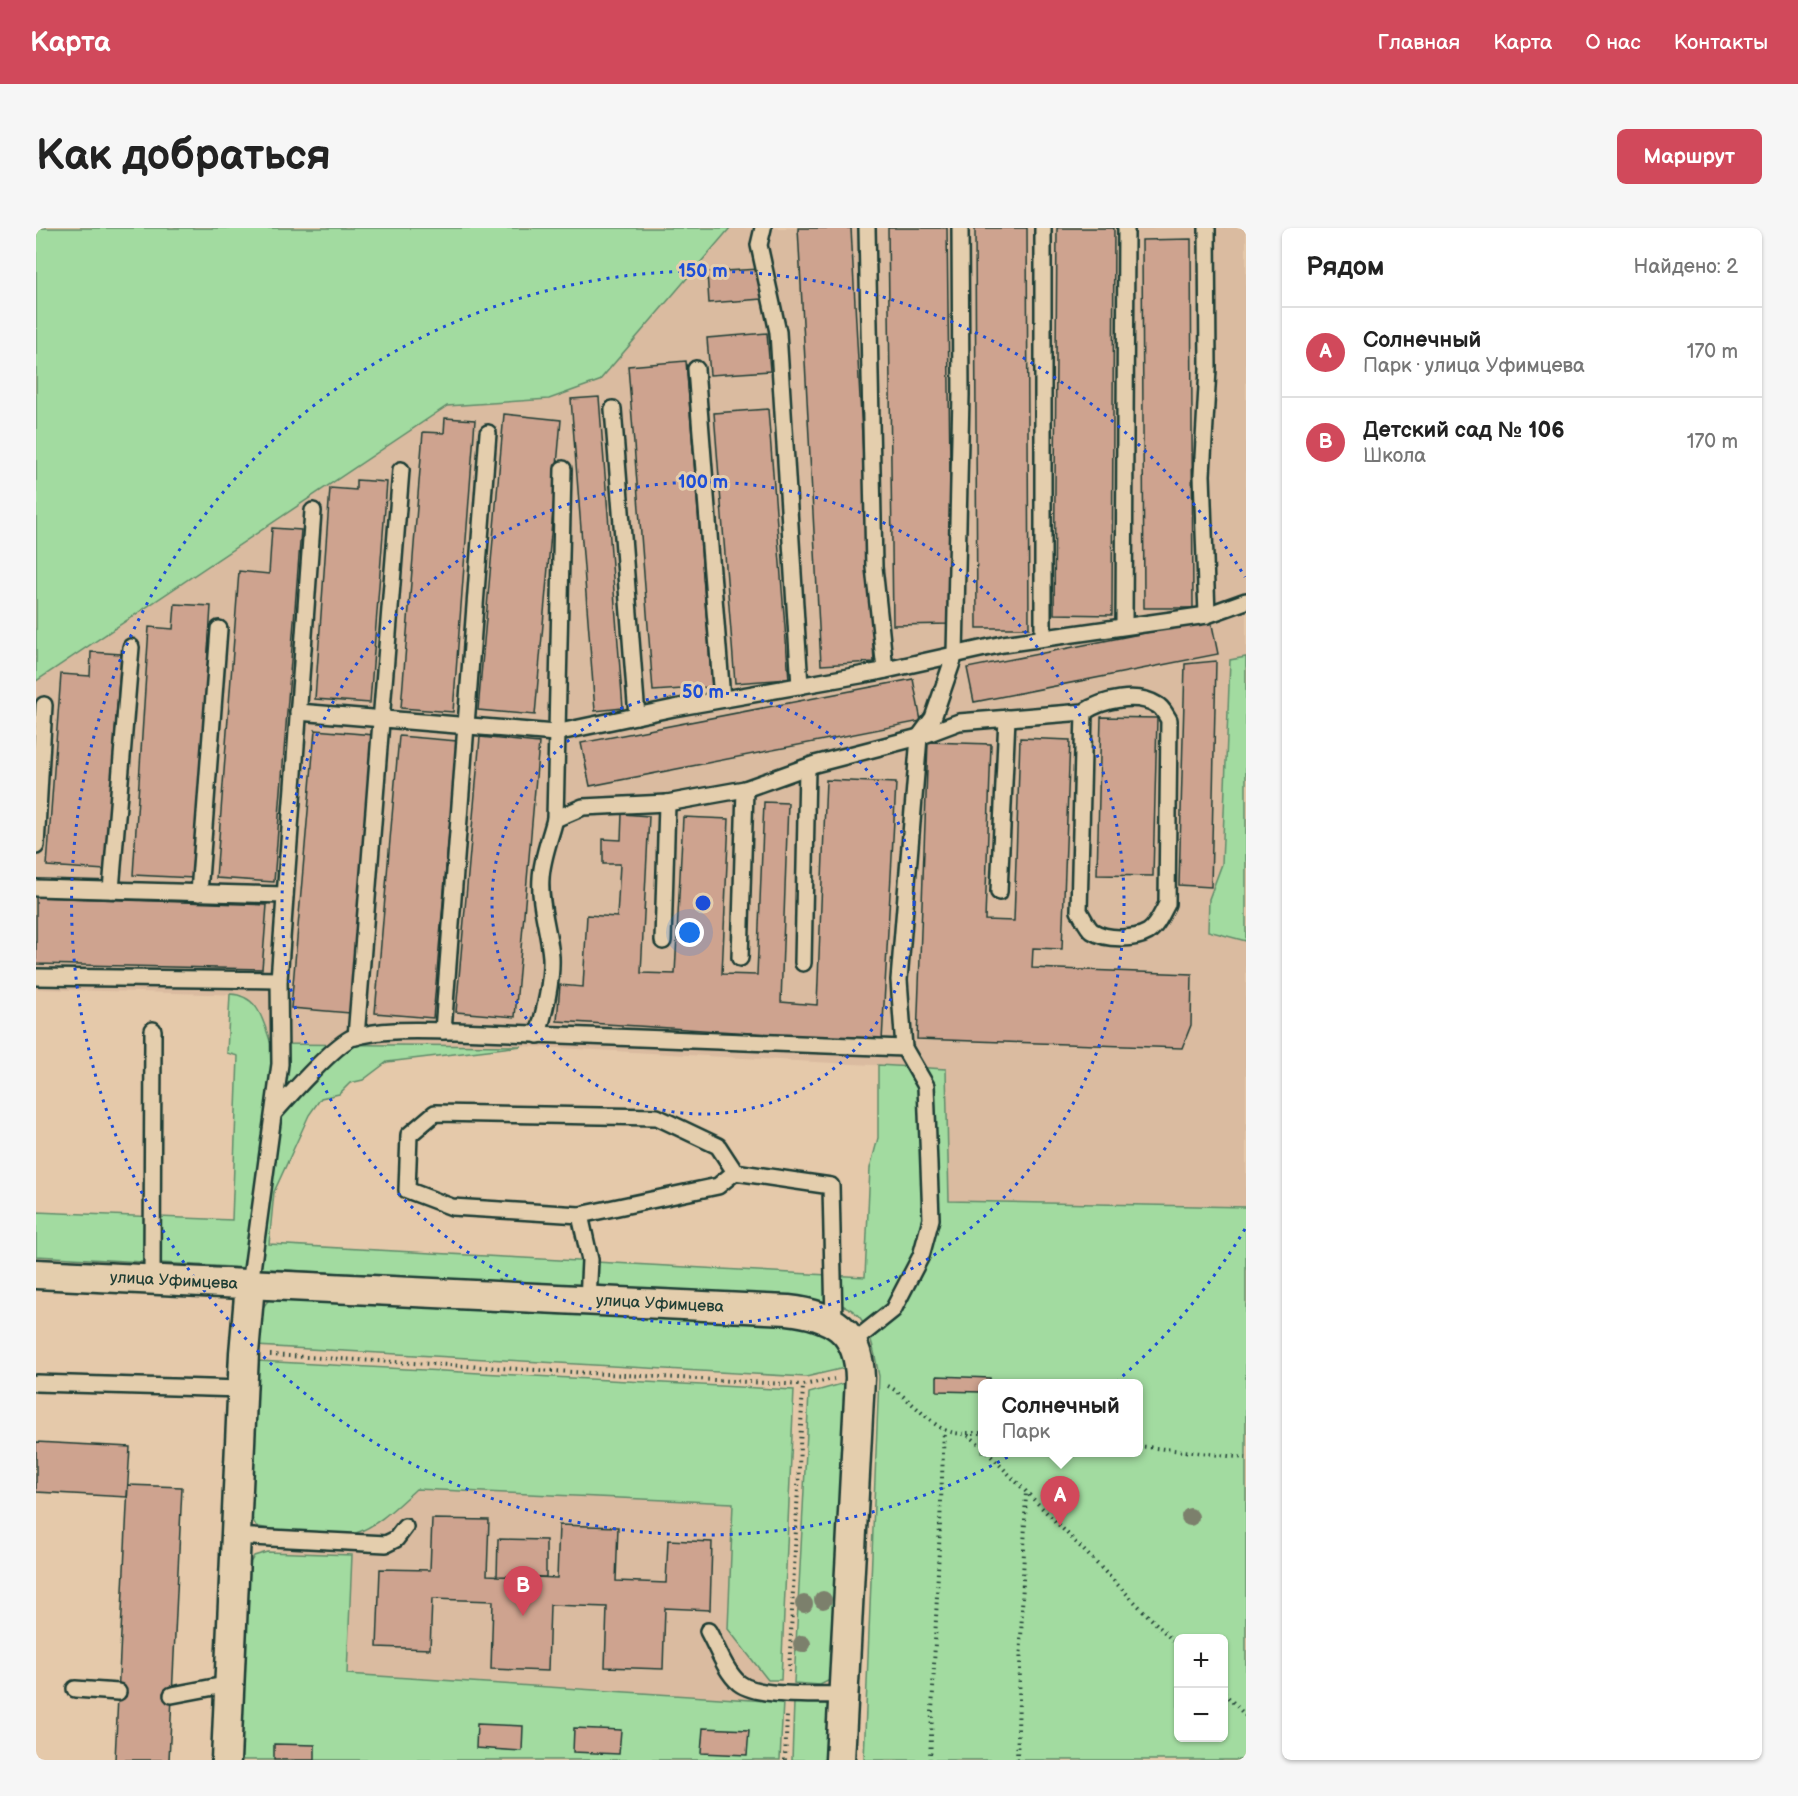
<!DOCTYPE html>
<html lang="ru">
<meta charset="utf-8">
<style>
body{margin:0;font-family:"Balsamiq Sans",sans-serif;background:#f6f6f6;color:#222}
.controls{position:absolute;right:18px;bottom:18px;display:grid;overflow:hidden;border-radius:9px;box-shadow:0 2px 4px #0004}
.controls button{width:54px;height:54px;display:grid;place-items:center;padding:0;border:0;border-bottom:2px solid #e0e0e0;background:#fff;color:#222;font:30px sans-serif}
.you{position:absolute;left:654px;top:705px;width:21px;height:21px;margin:-15px;border:4px solid #fff;border-radius:50%;background:#1a73e8;box-shadow:0 0 0 9px #1a73e833}
.badge{display:grid;place-items:center;width:39px;height:39px;border-radius:50%;background:#d1495b;color:#fff;font-size:20px;font-weight:700}
.pin{position:absolute;translate:-50% -50px;filter:drop-shadow(0 2px 3px #0008)}
.pin::after{content:'';position:absolute;top:32px;width:21px;height:18px;background:inherit;clip-path:polygon(0 0,100% 0,50% 100%)}
.popup{position:absolute;left:942px;top:1151px;width:165px;height:78px;box-sizing:border-box;display:grid;place-content:center;border-radius:9px;background:#fff;filter:drop-shadow(0 2px 4px #0005);font-size:20px;white-space:nowrap;color:#767676}
.popup b{font-size:22px;color:#222}
.popup::after{content:'';position:absolute;left:50%;top:100%;margin-left:-12px;border:12px solid transparent;border-top-color:#fff}
.list{margin:0;padding:0;list-style:none}
h2{display:flex;justify-content:space-between;align-items:center;height:78px;margin:0;padding:0 24px;font-size:26px}
h2 small{font-size:20px;font-weight:400;color:#767676}
.list li{display:grid;grid-template-columns:39px 1fr auto;gap:18px;align-items:center;box-sizing:border-box;height:90px;padding:0 24px;border-top:2px solid #e0e0e0}
.list b{display:block;font-size:22px;white-space:nowrap}
.list p{margin:0;font-size:20px;white-space:nowrap;color:#767676}
.list em{font-size:20px;font-style:normal;color:#767676}
.map{position:relative;flex:none;width:1210px;height:1532px;overflow:hidden;border-radius:9px}
header{display:flex;align-items:center;gap:36px;box-sizing:border-box;height:84px;padding:0 30px;background:#d1495b;color:#fff}
header strong{font-size:28px}
nav{display:flex;gap:33px;margin-inline-start:auto;font-size:21px}
.intro{display:flex;align-items:center;justify-content:space-between;box-sizing:border-box;height:144px;padding:0 36px}
h1{margin:0;font-size:42px}
.button{padding:15px 27px;border-radius:9px;background:#d1495b;color:#fff;font-size:21px;font-weight:700}
main{display:flex;gap:36px;padding:0 36px}
aside{flex:1;background:#fff;border-radius:9px;box-shadow:0 2px 4px #0004}
.map>svg:first-child{display:block}
</style>
<header>
<strong>Карта</strong>
<nav><a>Главная</a><a>Карта</a><a>О нас</a><a>Контакты</a></nav>
</header>
<div class="intro"><h1>Как добраться</h1><a class="button">Маршрут</a></div>
<main>
<div class="map">
<svg width="1210" height="1532" viewBox="0 0 1210 1532">
<rect width="100%" height="100%" fill="#e5c9aa"/>
<filter id="ink" filterUnits="userSpaceOnUse"><feTurbulence type="fractalNoise" baseFrequency=".0167" numOctaves="2"/><feDisplacementMap in="SourceGraphic" scale="12" xChannelSelector="R" yChannelSelector="G"/><feConvolveMatrix kernelMatrix="1 2 1 2 8 2 1 2 1" color-interpolation-filters="sRGB"/></filter>
<g filter="url(#ink)">
<!-- built -->
<g fill="#dabba0">
<polygon points="694,0 1210,0 1210,429 1194,432 1186,636 1173,671 1172,703 1210,713 1210,979 912,973 910,841 486,818 235,816 222,780 207,767 0,761 0,453 411,178 513,171 563,153"/>
<polygon points="254,1140 740,1170 729,1532 234,1497"/>
</g>
<!-- green -->
<g fill="#a2dba0" stroke="#608c6a" stroke-width="1.5" fill-rule="evenodd">
<polygon points="0,0 694,0 563,153 513,171 411,178 0,453"/>
<polygon points="1210,429 1210,713 1172,703 1173,671 1186,636 1194,432"/>
<path d="M194,766C223,767 227,793 235,816L486,818L351,834L327,852L314,855L303,866L285,870L273,887L238,964L233,1016L829,1049L834,940L842,910V837L910,841L913,973L1210,979V1532H828L843,1148C838,1125 835,1088 808,1078C797,1074 783,1073 771,1071L0,1028V984L196,992L202,828L191,825ZM946,1156H1102V1224H946ZM1142,1410H1188V1510H1142Z"/>
<path d="M240,1067L783,1099L800,1112L813,1139L770,1149L220,1118C223,1099 220,1077 240,1067Z"/>
<path d="M222,1133L758,1162L745,1452H732L692,1401L697,1275L380,1261C363,1276 342,1298 320,1305C308,1309 233,1303 220,1298L216,1290Z"/>
<polygon points="809,1155 814,1155 798,1450 784,1457 758,1455 773,1165"/>
<polygon points="231,1324 316,1327 311,1446 747,1474 744,1532 203,1532 212,1339 218,1328"/>
<polygon points="758,1474 791,1476 797,1484 794,1532 756,1532"/>
</g>
<!-- building -->
<g fill="#cea38f" stroke="#1f3d34" stroke-width="1.5">
<polygon points="762,0 815,0 838,434 785,437"/>
<polygon points="852,0 911,0 916,396 857,397"/>
<polygon points="939,0 991,0 993,400 941,400"/>
<polygon points="1021,0 1078,0 1076,387 1018,386"/>
<polygon points="1155,11 1157,380 1108,380 1106,12"/>
<polygon points="724,41 726,71 673,75 671,44"/>
<polygon points="731,105 734,143 674,147 671,110"/>
<polygon points="650,133 676,459 617,463 592,138"/>
<polygon points="563,169 587,480 559,483 535,171"/>
<polygon points="732,181 753,451 699,455 678,185"/>
<polygon points="468,186 525,192 499,487 442,482"/>
<polygon points="409,190 439,192 417,484 365,480 387,204 408,205"/>
<polygon points="320,252 351,254 334,475 279,471 294,260 320,262"/>
<polygon points="236,300 265,302 238,654 180,650 203,343 233,346"/>
<polygon points="139,376 175,378 158,650 97,647 113,399 137,401"/>
<polygon points="1175,392 1182,426 938,474 931,440"/>
<polygon points="55,424 85,426 69,642 11,638 25,446 54,448"/>
<polygon points="1180,433 1175,659 1143,657 1149,436"/>
<polygon points="877,451 885,493 554,558 545,515"/>
<polygon points="1065,489 1121,490 1117,648 1061,647"/>
<polygon points="279,502 338,507 314,785 255,780"/>
<polygon points="363,508 421,513 397,790 339,785"/>
<polygon points="444,509 503,515 479,789 420,784"/>
<polygon points="984,510 1034,512 1026,721 997,720 996,740 1156,746 1155,797 1146,820 881,811 892,514 955,516 949,692 978,693"/>
<polygon points="790,552 860,555 846,813 521,793 524,757 547,759 551,687 581,689 584,636 567,636 567,611 585,612 586,586 613,588 605,745 639,746 647,589 693,591 686,746 721,747 728,574 752,575 745,774 781,777"/>
<polygon points="0,669 231,677 226,741 0,736"/>
<polygon points="901,1148 954,1150 954,1156 946,1156 946,1164 901,1163"/>
<polygon points="0,1214 94,1219 91,1269 0,1264"/>
<polygon points="92,1257 146,1259 133,1532 79,1532"/>
<polygon points="396,1291 453,1292 451,1347 521,1350 523,1297 582,1299 580,1353 630,1355 632,1312 676,1314 674,1382 629,1380 627,1441 569,1439 571,1379 514,1377 512,1443 455,1441 457,1373 396,1371 394,1421 341,1419 344,1341 394,1342"/>
<polygon points="462,1311 510,1312 510,1349 461,1348"/>
<polygon points="441,1496 487,1498 486,1523 440,1520"/>
<polygon points="538,1500 585,1502 583,1526 537,1524"/>
<polygon points="667,1500 713,1502 711,1527 665,1525"/>
<polygon points="238,1516 279,1517 279,1532 238,1532"/>
</g>
<g fill="none" stroke-linecap="round" stroke-linejoin="round">
<defs>
<g id="service">
<polyline points="727,0 723,17 742,104 764,458"/>
<polyline points="831,0 838,339 849,442"/>
<polyline points="1007,0 1007,410"/>
<polyline points="660,141 686,471"/>
<polyline points="577,181 601,488"/>
<polyline points="1171,387 1166,247 1172,141 1171,0"/>
<polyline points="1088,398 1090,0"/>
<polyline points="262,484 519,505 638,480 841,444 967,416 1171,387 1210,373"/>
<path d="M519,591L547,579L631,575L709,561L779,536L883,509L923,494L1048,484C1066,472 1101,464 1121,477C1126,479 1130,487 1133,492L1131,676C1126,685 1121,698 1112,704C1098,712 1070,712 1056,703C1051,699 1047,689 1043,683L1048,484"/>
<polyline points="0,618 8,477"/>
<polyline points="0,660 249,667"/>
<polyline points="75,662 95,419"/>
<polyline points="963,664 971,490"/>
<polyline points="163,665 183,401"/>
<polyline points="627,713 631,575"/>
<polyline points="704,730 709,561"/>
<polyline points="767,735 771,540"/>
<polyline points="0,749 243,752"/>
<polyline points="407,803 452,205"/>
<path d="M502,807C509,781 516,755 515,729C513,702 503,677 505,650C506,630 514,611 519,591L527,241"/>
<polyline points="320,809 365,242"/>
<path d="M238,885C252,869 301,814 318,809C350,800 387,803 420,803L868,820"/>
<polyline points="544,987 682,958 699,944"/>
<polyline points="116,1053 117,802"/>
<polyline points="214,1057 244,836 243,752 277,283"/>
<polyline points="552,1073 554,1032 544,987 416,979 371,962 373,907 399,885 621,889 682,918 699,944 795,958 798,1094"/>
<polyline points="817,1114 857,1082 885,1028 895,991 890,858 868,820 863,752 883,509 897,490 919,426 925,167 924,0"/>
<polyline points="0,1155 206,1161"/>
<polyline points="198,1308 350,1316 360,1311 369,1299"/>
<path d="M672,1403C681,1419 689,1443 703,1455C722,1470 783,1466 807,1467"/>
<polyline points="39,1461 82,1464"/>
<polyline points="136,1467 194,1456"/>
</g>
<g id="minor">
<path d="M0,1046L752,1082C796,1087 823,1102 824,1150L804,1532"/>
<polyline points="190,1532 208,1125 214,1057"/>
</g>
</defs>
<!-- service casing -->
<use href="#service" stroke="#1f3d34" stroke-width="20"/>
<!-- minor casing -->
<use href="#minor" stroke="#1f3d34" stroke-width="33"/>
<!-- path -->
<g stroke="#1f3d34" stroke-width="4" stroke-dasharray="1.5 4.5" stroke-linecap="butt">
<polyline points="234,1127 767,1157"/>
<path d="M852,1158C872,1168 894,1196 909,1202C930,1210 925,1199 946,1219"/>
<polyline points="931,1205 946,1205"/>
<polyline points="1102,1218 1210,1230"/>
<polyline points="951,1224 1142,1418"/>
<polyline points="753,1444 767,1157 798,1151"/>
<polyline points="1188,1465 1210,1488"/>
<polyline points="749,1532 751,1488"/>
<polyline points="894,1532 908,1202"/>
<polyline points="981,1532 990,1262"/>
</g>
<!-- service -->
<use href="#service" stroke="#e4cead" stroke-width="15"/>
<!-- minor -->
<use href="#minor" stroke="#e4cead" stroke-width="28"/>
</g>
<!-- trees -->
<g fill="#7c806c">
<circle cx="1154" cy="1289" r="9"/>
<circle cx="787" cy="1372" r="9"/>
<circle cx="768" cy="1376" r="9"/>
<circle cx="766" cy="1416" r="9"/>
</g>
</g>
<!-- distance rings -->
<g fill="none" stroke="#1d4ed8" stroke-width="3" stroke-dasharray="3 6">
<circle cx="667" cy="675" r="211"/>
<circle cx="667" cy="675" r="421"/>
<path d="M1209 1001A632 632 0 1 1 1209 349"/>
</g>
<g text-anchor="middle" dominant-baseline="central" stroke-width="6" stroke-linejoin="round" paint-order="stroke">
<!-- street labels -->
<g font-size="16" fill="#1f3d34" stroke="#e4cead">
<text transform="translate(138 1053) rotate(3)">улица Уфимцева</text>
<text transform="translate(624 1076) rotate(3)">улица Уфимцева</text>
</g>
</g>
<circle cx="667" cy="675" r="9" fill="#1d4ed8" stroke="#e4cead" stroke-width="3"/>
<g font-size="18" text-anchor="middle" font-weight="bold" fill="#1d4ed8" stroke="#e4cead" stroke-width="6" stroke-linejoin="round" paint-order="stroke">
<text x="667" y="49">150 m</text>
<text x="667" y="260">100 m</text>
<text x="667" y="470">50 m</text>
</g>
</svg>
<div class="controls">
<button>+</button>
<button>−</button>
</div>
<div class="you"></div>
<div class="pin badge" style="left:1024px;top:1298px">A</div>
<div class="popup"><b>Солнечный</b>Парк</div>
<div class="pin badge" style="left:487px;top:1388px">B</div>
</div>
<aside>
<h2>Рядом<small>Найдено: 2</small></h2>
<ul class="list">
<li><span class="badge">A</span><div><b>Солнечный</b><p>Парк · улица Уфимцева</p></div><em>170 m</em></li>
<li><span class="badge">B</span><div><b>Детский сад № 106</b><p>Школа</p></div><em>170 m</em></li>
</ul>
</aside>
</main>
